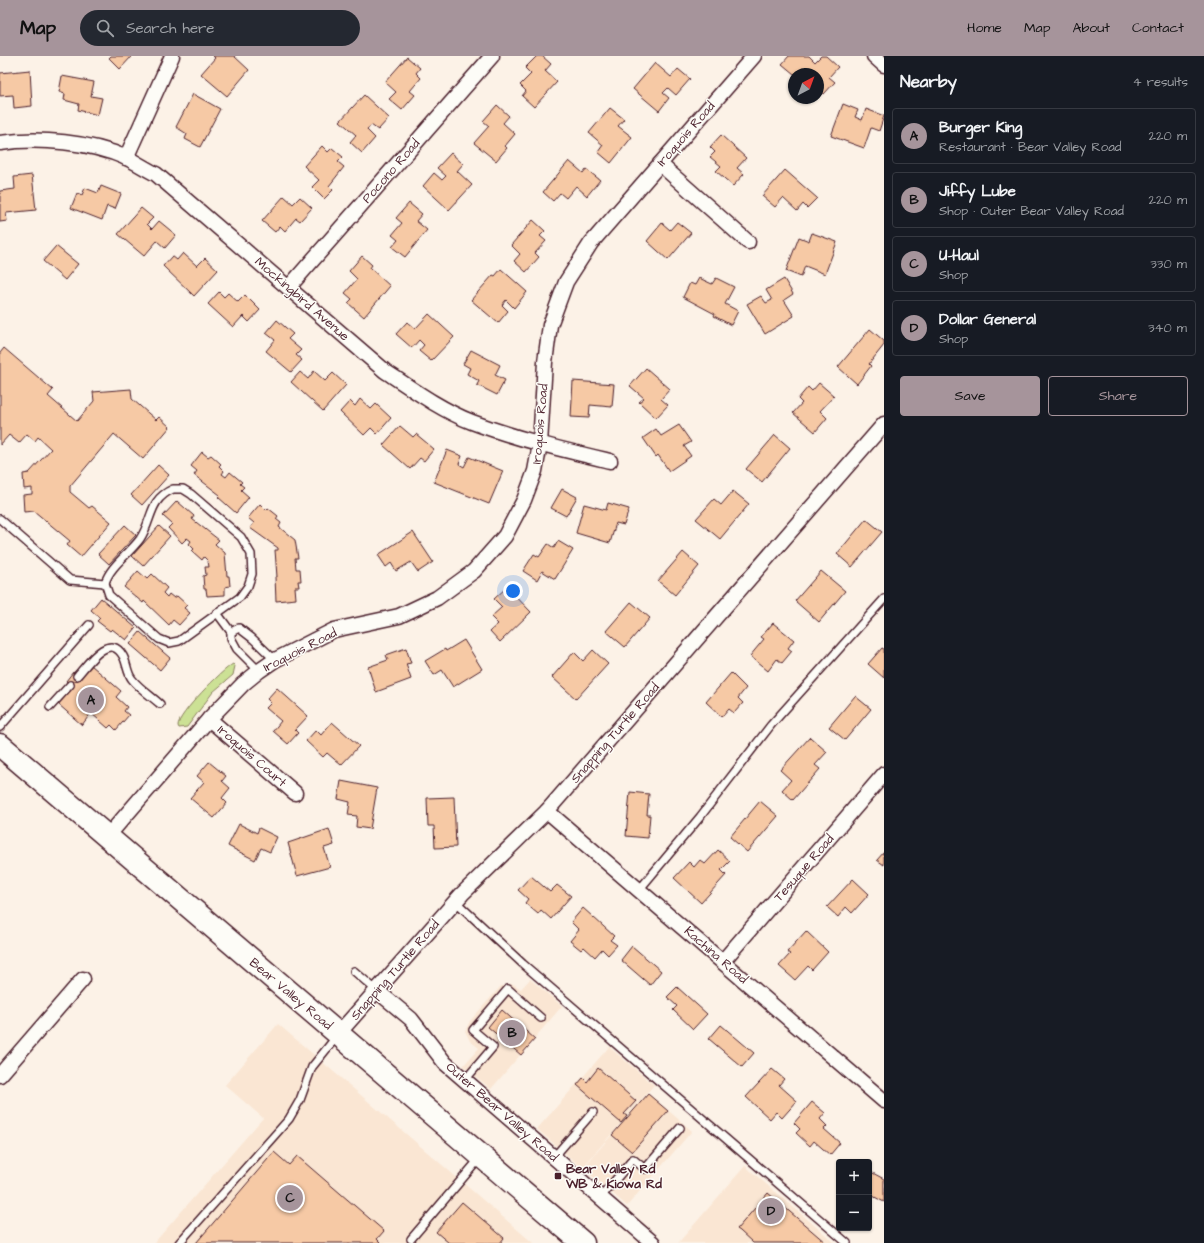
<!DOCTYPE html>
<meta charset="utf-8">
<style>
body{margin:0;font-family:"Architects Daughter",sans-serif;background:#242831;color:#f1f3f6}
.controls{position:absolute;right:12px;bottom:12px;display:grid;overflow:hidden;border-radius:4px;box-shadow:0 1px 3px #0004}
.controls button{width:36px;height:36px;display:grid;place-items:center;padding:0;border:0;border-bottom:1px solid #363941;background:#171b24;color:#f1f3f6;font:20px sans-serif}
.compass{position:absolute;left:788px;top:12px;width:36px;height:36px;border-radius:50%;background:#171b24;box-shadow:0 1px 3px #0004;rotate:41deg}
.you{position:absolute;left:513px;top:535px;width:14px;height:14px;margin:-10px;border:3px solid #fff;border-radius:50%;background:#1a73e8;box-shadow:0 0 0 6px #1a73e833}
.badge{display:grid;place-items:center;width:26px;height:26px;border-radius:50%;background:#a6949b;color:#111;font-size:13px;font-weight:700}
.pin{position:absolute;translate:-50% -50%;border:2px solid #fff;box-shadow:0 1px 4px #0006}
.list{margin:0;padding:0;list-style:none}
h2{display:flex;justify-content:space-between;align-items:center;height:52px;margin:0;padding:0 16px;font-size:17px}
h2 small{font-size:13px;font-weight:400;color:#9ea1a6}
.list li{display:grid;grid-template-columns:26px 1fr auto;gap:12px;align-items:center;box-sizing:border-box;height:56px;margin:0 8px 8px;padding:0 8px;border:1px solid #363941;border-radius:4px}
.list b{display:block;font-size:15px;white-space:nowrap}
.list p{margin:0;font-size:13px;white-space:nowrap;color:#9ea1a6}
.list em{font-size:13px;font-style:normal;color:#9ea1a6}
.actions{display:flex;gap:8px;padding:12px 16px}
.actions a{flex:1;padding:9px 0;border:1px solid #a6949b;border-radius:4px;text-align:center;font-size:14px;color:#a6949b}
.actions .main{background:#a6949b;color:#111}
.icon{flex:none;width:22px;height:22px;fill:none;stroke:currentColor;stroke-width:2;stroke-linecap:round;stroke-linejoin:round}
.map{position:relative;flex:none;width:884px;height:1187px;overflow:hidden}
header{display:flex;align-items:center;gap:24px;box-sizing:border-box;height:56px;padding:0 20px;background:#a6949b;color:#111}
header strong{font-size:19px}
nav{display:flex;gap:22px;margin-inline-start:auto;font-size:14px}
.search{width:280px;height:36px;background:#242831;display:flex;align-items:center;gap:10px;box-sizing:border-box;padding:0 14px;border-radius:22px;color:#9ea1a6;font-size:15px}
main{display:flex}
aside{flex:1;background:#171b24}
.map>svg:first-child{display:block}
</style>
<header>
<strong>Map</strong>
<div class="search"><svg class="icon" aria-label="search" viewBox="0 0 24 24"><circle cx="10" cy="10" r="6"/><path d="M15 15l6 6"/></svg>Search here</div>
<nav><a>Home</a><a>Map</a><a>About</a><a>Contact</a></nav>
</header>
<main>
<div class="map">
<svg width="884" height="1187" viewBox="0 0 884 1187">
<rect width="100%" height="100%" fill="#fcf2e7"/>
<filter id="ink" filterUnits="userSpaceOnUse"><feTurbulence type="fractalNoise" baseFrequency=".025" numOctaves="2"/><feDisplacementMap in="SourceGraphic" scale="8" xChannelSelector="R" yChannelSelector="G"/><feConvolveMatrix kernelMatrix="1 2 1 2 8 2 1 2 1" color-interpolation-filters="sRGB"/></filter>
<g filter="url(#ink)">
<!-- built -->
<g fill="#fae6d3">
<polygon points="530,923 562,950 491,1033 463,1010 479,992 470,985 465,975 470,965 501,930 513,928 521,933"/>
<polygon points="278,968 533,1187 154,1187 263,1062 225,1029"/>
<polygon points="609,991 654,1029 582,1112 537,1073"/>
<polygon points="648,1037 692,1075 627,1150 583,1112"/>
<polygon points="745,1110 835,1187 681,1187 679,1186"/>
</g>
<!-- green -->
<path fill="#cce195" stroke="#8b8060" d="M233,608L235,610L233,619L213,636L187,671L179,672L178,670C177,659 223,613 233,608Z"/>
<!-- building -->
<g fill="#f6c9a5" stroke="#4a1f2b">
<polygon points="111,0 132,0 120,13 109,2"/>
<polygon points="213,0 234,0 249,14 227,40 201,18 215,2"/>
<polygon points="537,0 542,0 551,8 545,15 557,26 534,51 522,40 526,35 520,29 531,18 525,12"/>
<polygon points="789,0 809,0 815,6 821,0 826,0 838,11 829,21 835,26 824,38 818,33 818,18 794,18 782,8"/>
<polygon points="407,1 420,12 416,17 421,22 410,35 415,39 402,54 389,43 396,36 385,26"/>
<polygon points="655,7 671,21 678,13 690,23 676,39 668,32 663,37 669,42 659,55 633,33"/>
<polygon points="30,14 32,50 14,52 13,39 0,40 0,17"/>
<polygon points="62,20 94,26 91,40 102,42 98,59 78,54 79,48 64,44 65,38 59,36"/>
<polygon points="193,38 220,53 200,91 185,83 187,78 176,71"/>
<polygon points="364,39 389,62 378,74 371,69 367,74 375,82 362,97 350,86 356,79 340,65"/>
<polygon points="843,48 858,54 855,61 862,64 866,53 884,60 879,75 871,72 864,92 831,80"/>
<polygon points="497,49 509,60 503,67 515,78 505,90 507,92 496,105 474,87 489,70 483,65"/>
<polygon points="610,52 624,63 618,70 632,81 611,107 598,96 603,89 589,77"/>
<polygon points="721,79 746,102 737,112 744,118 733,130 716,115 721,110 710,101 715,96 710,91"/>
<polygon points="322,90 328,96 332,92 343,101 338,106 344,111 329,130 333,134 324,143 312,131 319,124 304,110"/>
<polygon points="451,97 463,108 457,115 472,129 449,154 423,130 434,117 442,124 446,120 437,112"/>
<polygon points="569,105 583,117 586,113 600,124 587,140 576,130 566,142 560,137 553,145 543,136"/>
<polygon points="785,114 817,142 807,152 803,148 797,155 783,142 775,151 762,140"/>
<polygon points="32,119 36,154 6,157 7,165 0,166 0,135 15,133 14,121"/>
<polygon points="101,130 121,138 115,153 107,150 102,164 71,152 77,137 82,139 85,132 98,137"/>
<polygon points="284,140 293,148 300,141 312,152 300,165 296,162 285,175 280,170 275,176 262,165"/>
<polygon points="409,147 422,158 416,165 427,174 405,201 392,191 398,184 392,179 402,167 396,162"/>
<polygon points="141,152 153,162 147,168 152,173 159,165 176,179 165,192 157,185 144,200 118,178"/>
<polygon points="533,164 545,175 540,180 546,185 535,197 539,201 526,216 514,205 520,198 511,189"/>
<polygon points="677,166 691,177 668,204 647,185 662,167 670,174"/>
<polygon points="812,177 837,186 825,218 805,210 801,221 786,215 799,181 809,185"/>
<polygon points="56,190 78,208 65,224 43,205"/>
<polygon points="183,197 197,210 205,202 218,214 194,240 163,210 172,200 177,204"/>
<polygon points="362,200 372,209 370,212 390,230 364,261 348,247 352,243 345,237 357,223 349,215"/>
<polygon points="501,213 527,236 514,252 506,244 502,249 508,255 498,267 471,244 493,219 495,220"/>
<polygon points="699,222 712,228 716,222 734,231 725,248 738,255 731,269 714,260 715,258 683,241 690,227 695,229"/>
<polygon points="784,223 793,238 784,244 794,260 765,278 747,248 761,240 766,247 772,244 766,234"/>
<polygon points="219,236 224,241 228,237 238,246 245,239 260,254 249,266 243,260 233,271 208,248"/>
<polygon points="429,258 454,281 431,305 419,295 424,289 419,284 412,292 396,278 407,266 415,273"/>
<polygon points="277,264 293,278 288,283 301,294 296,299 302,304 291,316 266,295 275,284 266,277"/>
<polygon points="870,273 884,285 884,289 869,308 871,310 857,328 838,311"/>
<polygon points="4,292 53,334 48,340 77,365 94,345 93,336 131,333 132,343 156,364 159,361 170,371 143,403 114,378 70,430 70,436 89,452 92,450 111,466 81,501 67,489 70,485 34,455 24,456 23,439 32,438 32,432 24,433 23,418 29,417 51,393 38,381 35,385 27,378 19,387 9,379 0,389 0,297"/>
<polygon points="471,294 500,309 495,319 505,324 497,339 477,329 479,325 467,318 470,312 463,308"/>
<polygon points="646,312 670,333 661,343 668,349 656,362 639,346 644,342 630,330"/>
<polygon points="314,315 325,325 333,317 346,329 323,355 291,326 300,316 308,323"/>
<polygon points="573,325 614,328 612,351 590,349 589,362 571,361"/>
<polygon points="819,327 834,340 820,355 827,362 815,376 793,357 802,347 798,343 808,331 812,335"/>
<polygon points="360,343 371,353 376,348 391,362 377,378 371,372 364,379 340,356 350,345 355,350"/>
<polygon points="679,369 691,386 684,390 691,400 669,415 658,399 656,401 643,382 656,373 661,380"/>
<polygon points="400,370 413,381 416,378 434,393 424,405 420,402 410,413 383,389"/>
<polygon points="775,379 790,392 762,426 746,413"/>
<polygon points="447,394 462,400 459,408 464,411 469,401 503,415 489,448 434,426"/>
<polygon points="202,396 208,401 211,399 221,408 219,410 224,415 222,418 226,421 230,416 242,426 240,428 244,431 241,434 249,441 236,457 218,441 220,439 194,419 197,415 191,410"/>
<polygon points="158,409 169,419 142,449 131,439"/>
<polygon points="562,433 577,441 566,460 551,452"/>
<polygon points="733,435 749,448 720,483 696,463 714,443 721,449"/>
<polygon points="177,445 194,460 192,463 219,484 215,488 225,497 227,520 229,520 230,530 225,531 225,539 207,540 206,533 204,533 203,520 206,519 205,511 209,511 208,505 204,501 202,504 192,495 194,493 189,488 191,485 187,482 182,487 168,472 172,468 163,460"/>
<polygon points="608,447 629,453 624,469 616,467 610,487 576,477 584,448 606,454"/>
<polygon points="260,448 266,454 268,452 278,460 276,463 281,467 279,471 295,484 298,502 295,502 296,513 300,513 301,525 298,525 299,531 295,531 296,543 276,545 275,521 277,521 275,494 278,494 278,492 250,472 254,467 248,462"/>
<polygon points="866,463 882,476 852,511 837,498"/>
<polygon points="125,469 136,479 109,508 98,498"/>
<polygon points="159,470 170,480 143,510 132,500"/>
<polygon points="413,476 433,506 418,516 411,506 396,515 391,507 386,511 378,499"/>
<polygon points="558,485 573,494 555,523 542,515 537,524 523,515 534,498 539,501 548,488 554,492"/>
<polygon points="683,496 699,510 675,539 658,525"/>
<polygon points="138,515 147,523 152,518 167,532 163,537 167,541 169,538 174,542 177,540 187,549 184,552 190,557 179,569 173,564 169,569 144,545 143,547 124,531"/>
<polygon points="821,515 845,535 819,566 795,545"/>
<polygon points="507,531 531,556 500,586 490,575 498,568 491,561 502,551 494,543"/>
<polygon points="101,542 136,572 126,584 112,573 110,575 97,565 100,562 91,554"/>
<polygon points="631,546 650,562 625,591 606,575"/>
<polygon points="773,567 794,584 788,592 792,595 782,607 777,603 768,615 750,600 764,583 761,581"/>
<polygon points="140,576 170,602 160,614 130,588"/>
<polygon points="464,584 482,613 453,631 442,614 434,619 425,605 445,593 446,595"/>
<polygon points="406,592 411,607 406,608 411,623 376,636 368,611 388,604 386,599"/>
<polygon points="882,592 884,593 884,622 868,608"/>
<polygon points="593,594 608,608 576,643 552,621 574,596 583,605"/>
<polygon points="91,609 121,635 116,641 127,651 124,655 129,659 116,674 111,669 108,672 91,657 82,669 58,648 72,631 66,625 73,616 80,622"/>
<polygon points="731,617 746,632 738,642 743,647 734,657 729,653 722,661 706,646"/>
<polygon points="277,632 308,660 295,674 298,677 288,688 273,675 281,665 266,652 271,647 267,643"/>
<polygon points="855,640 871,653 845,684 829,671"/>
<polygon points="332,666 359,690 341,709 327,697 323,701 306,685 316,674 321,679"/>
<polygon points="810,681 827,696 815,709 820,713 793,744 782,734 791,724 780,714"/>
<polygon points="209,706 226,720 222,725 230,732 222,742 227,747 214,762 190,742 204,726 197,720"/>
<polygon points="341,725 377,732 370,773 356,771 357,760 348,759 350,746 338,743"/>
<polygon points="630,736 649,738 647,759 650,759 648,782 626,780"/>
<polygon points="454,741 456,791 435,792 434,770 428,770 427,742"/>
<polygon points="760,745 778,760 747,796 730,781"/>
<polygon points="239,768 257,777 259,772 277,781 270,796 261,792 255,804 228,790"/>
<polygon points="329,773 334,789 324,792 330,811 297,820 288,787"/>
<polygon points="718,794 730,805 721,814 726,819 701,847 674,822 689,806 694,811 700,804 705,808"/>
<polygon points="884,796 884,809 877,804"/>
<polygon points="531,820 550,836 557,829 571,840 551,863 541,854 538,858 525,847 528,843 518,834"/>
<polygon points="853,823 869,838 852,857 846,851 838,861 827,851"/>
<polygon points="583,852 614,880 610,884 617,889 608,899 602,893 595,901 584,891 581,894 570,885 579,874 571,866"/>
<polygon points="806,875 828,896 812,914 808,910 795,924 779,910 790,898 787,896"/>
<polygon points="632,890 661,915 650,929 621,904"/>
<polygon points="677,931 707,958 693,973 673,954 677,950 667,941"/>
<polygon points="502,954 535,983 521,999 488,971"/>
<polygon points="721,969 754,997 742,1011 709,983"/>
<polygon points="598,1012 636,1045 624,1058 627,1060 621,1067 577,1029 583,1022 587,1026"/>
<polygon points="772,1013 784,1023 779,1029 797,1045 782,1062 776,1056 770,1063 746,1041"/>
<polygon points="648,1038 668,1055 632,1096 612,1079"/>
<polygon points="812,1046 825,1057 820,1063 827,1070 824,1073 840,1087 830,1099 814,1085 810,1090 796,1077 800,1073 794,1067"/>
<polygon points="274,1096 289,1109 297,1100 384,1175 377,1183 381,1187 196,1187"/>
<polygon points="869,1115 884,1123 884,1146 869,1138"/>
<polygon points="768,1137 826,1187 753,1187 740,1175 737,1173"/>
<polygon points="462,1146 504,1182 500,1187 449,1187 436,1176"/>
</g>
<g fill="none" stroke-linecap="round" stroke-linejoin="round">
<defs>
<g id="service">
<path d="M173,433H183L191,438L241,481L251,498L252,518L248,530L240,541L179,585L169,587L159,583L109,539L105,527C110,510 129,498 140,483C153,464 148,444 173,433Z"/>
<polyline points="0,463 70,524 105,527"/>
<polyline points="217,557 231,576 231,582 237,593 259,615"/>
<polyline points="231,576 239,572 252,582 275,604"/>
<path d="M77,620C87,609 109,575 123,600C127,607 127,617 132,623C139,632 151,640 160,648"/>
<polyline points="50,651 70,629"/>
<polyline points="0,671 89,569"/>
<polyline points="639,834 700,761 771,669 884,543"/>
<polyline points="455,845 523,908 847,1187"/>
<polyline points="354,915 376,934"/>
<polyline points="465,1024 493,991 473,974 508,933 541,962"/>
<polyline points="554,1101 593,1056"/>
<polyline points="601,1141 633,1103 645,1113 680,1072"/>
<polyline points="411,1183 480,1102"/>
<polyline points="179,1187 289,1063 300,1044 312,1011 337,980"/>
</g>
<g id="minor">
<polyline points="874,0 884,9"/>
<path d="M0,87C38,81 91,86 127,102C137,107 146,113 156,118L385,315C412,333 441,354 472,366C517,383 564,394 610,405"/>
<polyline points="126,102 172,0"/>
<polyline points="660,108 748,186"/>
<polyline points="289,231 492,0"/>
<polyline points="209,663 295,737"/>
<polyline points="547,755 884,1045"/>
<polyline points="107,781 209,663 243,628 259,615 275,604 334,574 399,560 437,542 474,515 505,480 524,444 535,415 540,388 545,306 550,269 566,226 591,187 754,0"/>
<polyline points="723,905 884,718"/>
<polyline points="376,934 411,963 445,1007 653,1187"/>
<polyline points="338,978 462,838 547,755 884,368"/>
<polyline points="0,1019 83,923"/>
</g>
<polyline id="primary" points="0,689 583,1187"/>
</defs>
<!-- service casing -->
<use href="#service" stroke="#4a1f2b" stroke-width="10"/>
<!-- minor casing -->
<use href="#minor" stroke="#4a1f2b" stroke-width="17"/>
<!-- primary casing -->
<use href="#primary" stroke="#4a1f2b" stroke-width="25"/>
<!-- service -->
<use href="#service" stroke="#fdfcf7" stroke-width="7"/>
<!-- minor -->
<use href="#minor" stroke="#fdfcf7" stroke-width="14"/>
<!-- primary -->
<use href="#primary" stroke="#fdfcf7" stroke-width="22"/>
</g>
</g>
<!-- markers -->
<rect fill="#4a1f2b" stroke="#fdfcf7" stroke-width="1.5" x="554" y="1116" width="8" height="8" rx="2"/>
<g text-anchor="middle" dominant-baseline="central" stroke-width="3" stroke-linejoin="round" paint-order="stroke">
<!-- street labels -->
<g font-size="13" fill="#4a1f2b" stroke="#fdfcf7">
<text transform="translate(686 78) rotate(-49)">Iroquois Road</text>
<text transform="translate(391 115) rotate(-49)">Pocono Road</text>
<text transform="translate(302 243) rotate(41)">Mockingbird Avenue</text>
<text transform="translate(540 368) rotate(-85)">Iroquois Road</text>
<text transform="translate(300 594) rotate(-27)">Iroquois Road</text>
<text transform="translate(615 677) rotate(-49)">Snapping Turtle Road</text>
<text transform="translate(252 700) rotate(41)">Iroquois Court</text>
<text transform="translate(804 812) rotate(-49)">Tesuque Road</text>
<text transform="translate(716 899) rotate(41)">Kachina Road</text>
<text transform="translate(395 914) rotate(-49)">Snapping Turtle Road</text>
<text transform="translate(291 938) rotate(40)">Bear Valley Road</text>
<text transform="translate(502 1056) rotate(41)">Outer Bear Valley Road</text>
</g>
<!-- poi labels -->
<g font-size="13" font-weight="bold" fill="#4a1f2b" stroke="#fdfcf7" text-anchor="start">
<text x="566" y="1113">Bear Valley Rd<tspan x="566" dy="15">WB &amp; Kiowa Rd</tspan></text>
</g>
</g>
</svg>
<div class="controls">
<button>+</button>
<button>−</button>
</div>
<svg class="compass" viewBox="-18 -18 36 36"><path d="M0-13l5 13h-10z" fill="#e53935"/><path d="M0 13l5-13h-10z" fill="#9ea1a6"/></svg>
<div class="you"></div>
<div class="pin badge" style="left:91px;top:644px">A</div>
<div class="pin badge" style="left:512px;top:977px">B</div>
<div class="pin badge" style="left:290px;top:1142px">C</div>
<div class="pin badge" style="left:771px;top:1155px">D</div>
</div>
<aside>
<h2>Nearby<small>4 results</small></h2>
<ul class="list">
<li><span class="badge">A</span><div><b>Burger King</b><p>Restaurant · Bear Valley Road</p></div><em>220 m</em></li>
<li><span class="badge">B</span><div><b>Jiffy Lube</b><p>Shop · Outer Bear Valley Road</p></div><em>220 m</em></li>
<li><span class="badge">C</span><div><b>U-Haul</b><p>Shop</p></div><em>330 m</em></li>
<li><span class="badge">D</span><div><b>Dollar General</b><p>Shop</p></div><em>340 m</em></li>
</ul>
<div class="actions"><a class="main">Save</a><a>Share</a></div>
</aside>
</main>
